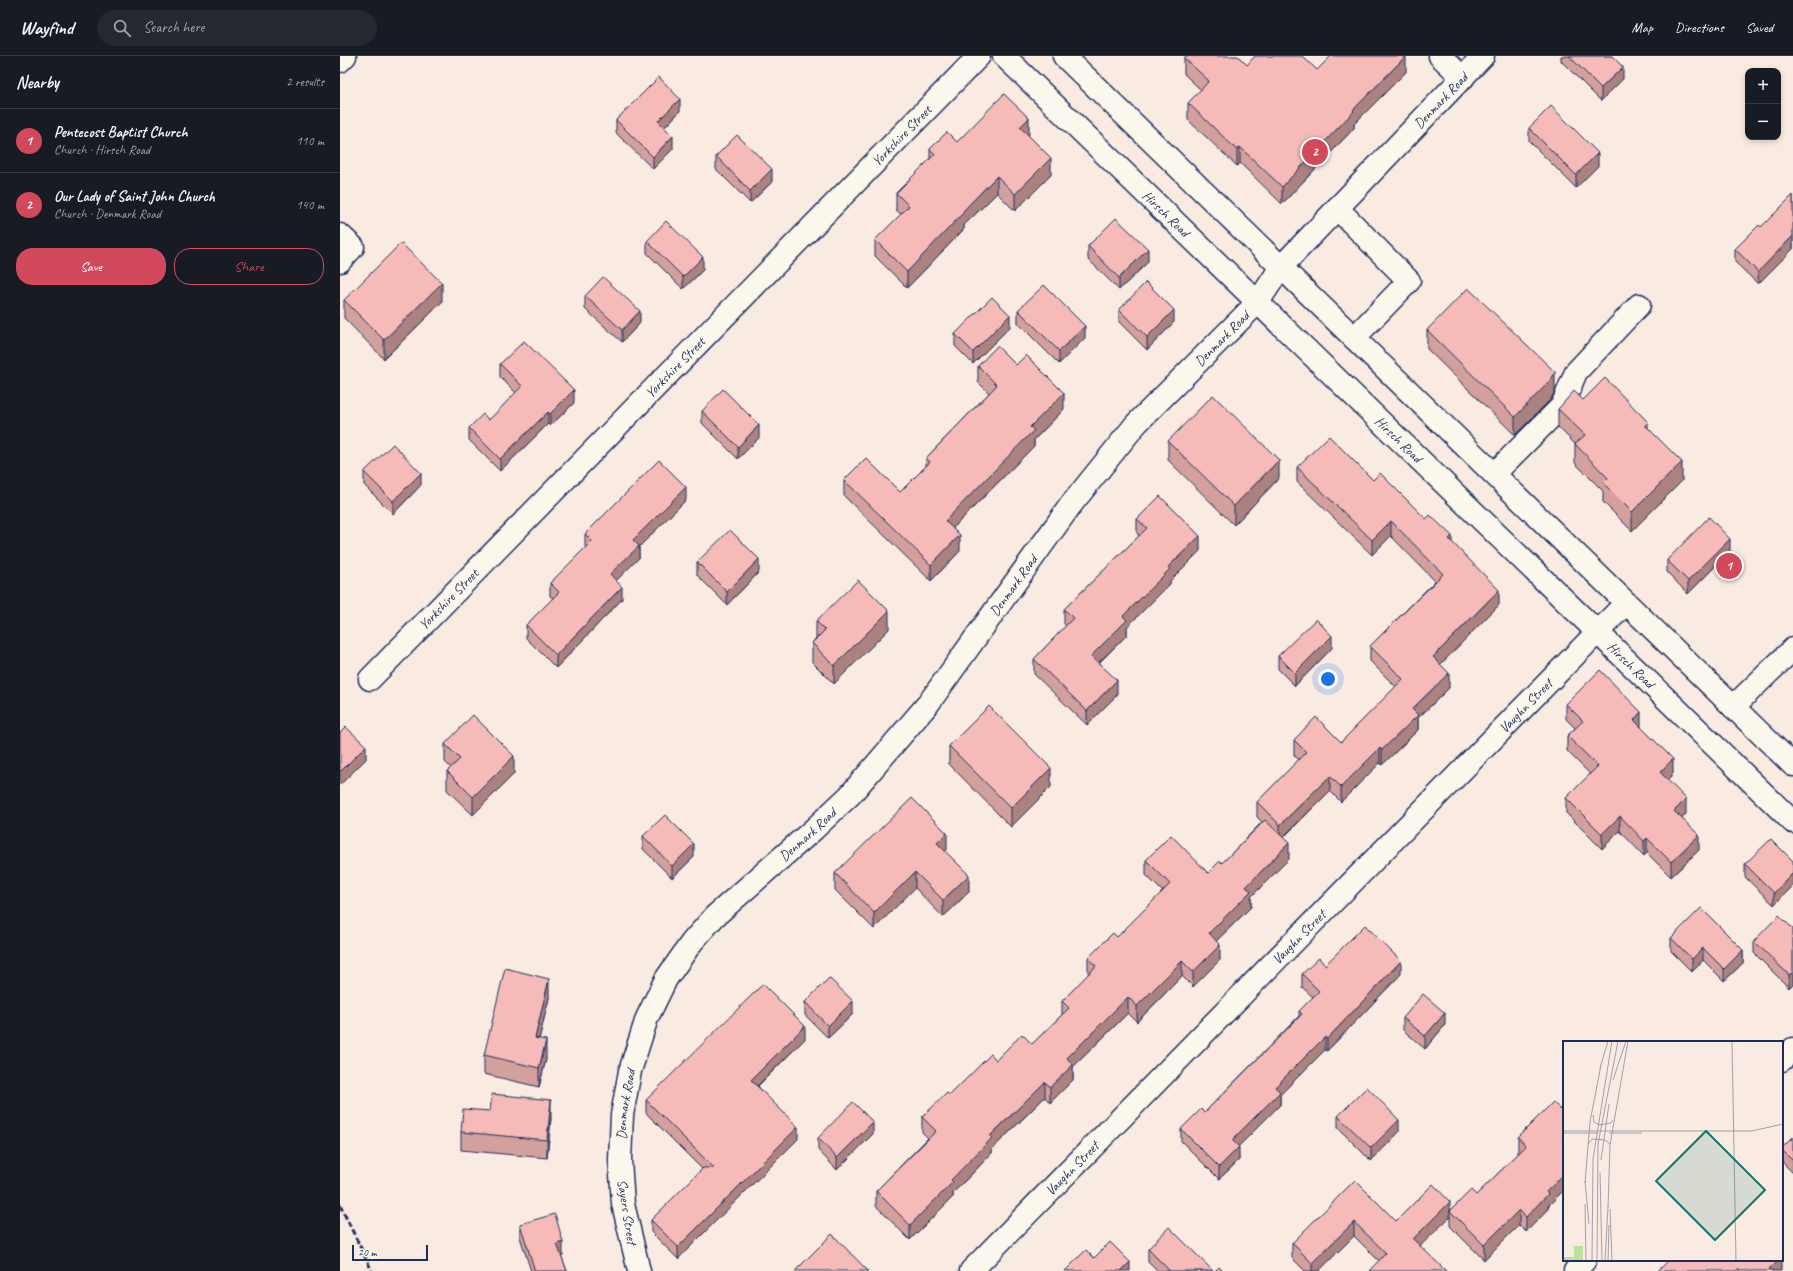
<!DOCTYPE html>
<meta charset="utf-8">
<style>
body{margin:0;font-family:Caveat,sans-serif;background:#242831;color:#f1f3f6}
.controls{position:absolute;right:12px;top:12px;display:grid;overflow:hidden;border-radius:8px;box-shadow:0 2px 6px #0003}
.controls button{width:36px;height:36px;display:grid;place-items:center;padding:0;border:0;border-bottom:1px solid #363941;background:#171b24;color:#f1f3f6;font:20px sans-serif}
.scale{position:absolute;left:12px;bottom:10px;width:76px;box-sizing:border-box;padding-left:4px;border:2px solid #1b2f5e;border-top:0;font-size:11px;line-height:14px;white-space:nowrap;color:#1b2f5e;-webkit-text-stroke:3px #fbf7ec;paint-order:stroke}
.you{position:absolute;left:988px;top:623px;width:14px;height:14px;margin:-10px;border:3px solid #fff;border-radius:50%;background:#1a73e8;box-shadow:0 0 0 6px #1a73e833}
.badge{display:grid;place-items:center;width:26px;height:26px;border-radius:50%;background:#d1495b;color:#fff;font-size:13px;font-weight:700}
.pin{position:absolute;translate:-50% -50%;border:2px solid #fff;box-shadow:0 1px 4px #0006}
.list{margin:0;padding:0;list-style:none}
h2{display:flex;justify-content:space-between;align-items:center;height:52px;margin:0;padding:0 16px;font-size:17px}
h2 small{font-size:13px;font-weight:400;color:#9ea1a6}
.list li{display:grid;grid-template-columns:26px 1fr auto;gap:12px;align-items:center;box-sizing:border-box;height:64px;padding:0 16px;border-top:1px solid #363941}
.list b{display:block;font-size:15px;white-space:nowrap}
.list p{margin:0;font-size:13px;white-space:nowrap;color:#9ea1a6}
.list em{font-size:13px;font-style:normal;color:#9ea1a6}
.actions{display:flex;gap:8px;padding:12px 16px}
.actions a{flex:1;padding:9px 0;border:1px solid #d1495b;border-radius:16px;text-align:center;font-size:14px;color:#d1495b}
.actions .main{background:#d1495b;color:#fff}
.icon{flex:none;width:22px;height:22px;fill:none;stroke:currentColor;stroke-width:2;stroke-linecap:round;stroke-linejoin:round}
.map{position:relative;flex:none;width:1453px;height:1215px;overflow:hidden}
header{display:flex;align-items:center;gap:24px;box-sizing:border-box;height:56px;padding:0 20px;background:#171b24;border-bottom:1px solid #363941}
header strong{font-size:19px}
nav{display:flex;gap:22px;margin-inline-start:auto;font-size:14px}
.search{width:280px;height:36px;background:#242831;display:flex;align-items:center;gap:10px;box-sizing:border-box;padding:0 14px;border-radius:22px;color:#9ea1a6;font-size:15px}
main{display:flex}
aside{flex:1;background:#171b24}
.map>svg:first-child{display:block}
</style>
<header>
<strong>Wayfind</strong>
<div class="search"><svg class="icon" aria-label="search" viewBox="0 0 24 24"><circle cx="10" cy="10" r="6"/><path d="M15 15l6 6"/></svg>Search here</div>
<nav><a>Map</a><a>Directions</a><a>Saved</a></nav>
</header>
<main>
<aside>
<h2>Nearby<small>2 results</small></h2>
<ul class="list">
<li><span class="badge">1</span><div><b>Pentecost Baptist Church</b><p>Church · Hirsch Road</p></div><em>110 m</em></li>
<li><span class="badge">2</span><div><b>Our Lady of Saint John Church</b><p>Church · Denmark Road</p></div><em>140 m</em></li>
</ul>
<div class="actions"><a class="main">Save</a><a>Share</a></div>
</aside>
<div class="map">
<svg width="1453" height="1215" viewBox="0 0 1453 1215">
<rect width="100%" height="100%" fill="#faebe2"/>
<filter id="ink" filterUnits="userSpaceOnUse"><feTurbulence type="fractalNoise" baseFrequency=".025" numOctaves="2"/><feDisplacementMap in="SourceGraphic" scale="8" xChannelSelector="R" yChannelSelector="G"/><feConvolveMatrix kernelMatrix="1 2 1 2 8 2 1 2 1" color-interpolation-filters="sRGB"/></filter>
<g filter="url(#ink)">
<g fill="none" stroke-linecap="round" stroke-linejoin="round">
<defs>
<g id="minor">
<polyline points="1100,0 1123,22"/>
<polyline points="997,152 1069,225 1014,282"/>
<polyline points="0,179 13,191 0,205"/>
<polyline points="1154,418 1222,350 1236,316 1299,249"/>
<path id="s1" d="M30,623L639,0"/>
<polyline points="1393,651 1453,593"/>
<polyline points="1442,1004 1453,993"/>
<path id="s2" d="M299,1215L283,1148L280,1104L282,1059L290,1015L307,962L326,923L352,886L375,860L474,773L510,739L588,648L730,450L796,368L918,246L941,211L1143,0"/>
<path id="s3" d="M631,1215L1286,547"/>
<polyline points="1235,1215 1245,1204"/>
</g>
<g id="major">
<path id="s4" d="M664,0L1453,766"/>
<polyline points="724,0 1453,709"/>
<polyline points="0,5 5,0"/>
</g>
</defs>
<!-- minor casing -->
<use href="#minor" stroke="#1b2f5e" stroke-width="25"/>
<!-- major casing -->
<use href="#major" stroke="#1b2f5e" stroke-width="25"/>
<!-- minor -->
<use href="#minor" stroke="#fbf7ec" stroke-width="22"/>
<!-- major -->
<use href="#major" stroke="#fbf7ec" stroke-width="22"/>
<!-- rail -->
<polyline stroke="#1b2f5e" stroke-width="3" stroke-dasharray="6 3" stroke-linecap="butt" points="0,1149 32,1215"/>
</g>
<!-- wall -->
<g fill="#d4a09e" stroke="#1b2f5e">
<polygon points="1221,0 1272,0 1283,23 1261,45 1221,5"/>
<polygon points="844,2 907,9 977,14 1066,16 1014,68 1014,72 942,148 900,107 897,110 848,64 848,47 861,34 844,18"/>
<polygon points="340,55 324,72 333,93 313,113 276,77 276,64"/>
<polygon points="1189,72 1258,110 1236,132 1189,85"/>
<polygon points="688,79 711,119 675,155 657,137 624,169 624,173 567,232 535,200 535,184 561,158 556,154 556,137 590,103 590,93 617,86 689,79"/>
<polygon points="376,100 432,126 410,147 376,113"/>
<polygon points="1453,139 1453,193 1418,228 1395,206 1395,193 1421,171"/>
<polygon points="307,185 363,214 343,233 307,197"/>
<polygon points="748,190 808,206 779,234 748,203"/>
<polygon points="245,240 300,267 282,286 245,253"/>
<polygon points="4,244 102,246 44,303 4,262"/>
<polygon points="678,254 745,282 719,308 678,267"/>
<polygon points="779,254 834,266 807,294 779,266"/>
<polygon points="670,271 633,308 615,290 615,278"/>
<polygon points="1087,274 1215,335 1211,343 1175,379 1087,293"/>
<polygon points="160,308 234,347 210,370 208,368 160,415 129,384 129,372 149,364 176,337 160,321"/>
<polygon points="676,309 724,353 694,384 694,390 613,472 620,495 591,525 504,440 504,424 560,436 586,410 586,402 649,337 638,326 638,310"/>
<polygon points="1243,344 1308,372 1342,425 1292,475 1263,446 1263,435 1235,407 1235,388 1218,371 1218,353"/>
<polygon points="362,355 419,382 398,403 362,367"/>
<polygon points="828,385 939,422 894,469 828,404"/>
<polygon points="957,411 1033,424 1086,463 1112,486 1159,549 1100,608 1109,632 1078,662 1078,674 1042,709 1040,707 1001,746 990,735 943,782 949,803 911,841 911,851 876,885 880,904 853,931 842,920 797,966 788,957 733,1011 733,1024 710,1047 705,1041 652,1093 652,1097 613,1137 613,1141 570,1184 536,1150 536,1135 588,1082 582,1076 582,1061 610,1039 656,1004 692,988 722,959 722,945 749,918 748,917 748,902 777,881 823,836 806,819 806,804 868,817 882,807 922,766 917,761 917,746 959,704 954,699 954,684 1001,686 1056,631 1030,605 1030,590 1095,525 1051,480 1032,499 957,426"/>
<polygon points="24,416 81,429 53,458 24,429"/>
<polygon points="346,444 299,491 299,502 276,525 282,543 216,612 186,582 186,569 213,542 210,540 210,527 246,492 245,491 245,478"/>
<polygon points="797,463 860,495 830,525 830,528 787,571 787,579 759,607 777,639 747,669 694,618 694,603 726,570 724,568 724,553 799,480 797,477"/>
<polygon points="1390,495 1348,538 1327,516 1327,504"/>
<polygon points="357,506 419,516 387,549 357,519"/>
<polygon points="476,565 549,573 494,628 472,606 472,587 476,582"/>
<polygon points="992,592 955,630 938,613 938,600"/>
<polygon points="1226,648 1301,671 1333,718 1327,724 1346,758 1342,762 1359,794 1331,821 1307,797 1304,800 1280,775 1262,793 1226,757 1226,742 1250,718 1227,695 1227,680 1235,672 1226,663"/>
<polygon points="105,688 174,718 133,759 107,734 107,715 111,712 105,706"/>
<polygon points="609,690 711,731 671,771 609,708"/>
<polygon points="303,780 354,801 332,822 303,793"/>
<polygon points="607,794 605,795 629,836 603,861 575,832 534,873 495,834 495,817"/>
<polygon points="1405,808 1453,830 1434,849 1405,821"/>
<polygon points="1453,873 1453,928 1449,932 1414,897 1414,885"/>
<polygon points="1331,882 1403,894 1403,907 1384,925 1363,904 1352,916 1331,895"/>
<polygon points="985,909 1061,918 987,995 985,994 940,1039 940,1049 898,1091 899,1104 879,1123 841,1085 841,1073 864,1057 959,960 959,955 973,941 962,931 962,918"/>
<polygon points="209,942 199,983 206,1003 199,1031 144,1018 144,999"/>
<polygon points="465,946 513,958 488,982 465,959"/>
<polygon points="1063,962 1105,969 1085,993 1063,974"/>
<polygon points="465,983 418,1030 458,1083 338,1203 311,1176 311,1164 362,1113 306,1057 306,1044"/>
<polygon points="1213,1046 1224,1134 1208,1150 1208,1154 1186,1176 1179,1169 1144,1204 1110,1170 1110,1161 1039,1205 1014,1180 979,1215 965,1215 952,1202 952,1187 1015,1124 1056,1165 1110,1154 1136,1139 1178,1098 1178,1081"/>
<polygon points="998,1060 1059,1076 1031,1105 998,1072"/>
<polygon points="211,1062 207,1102 121,1094 121,1076"/>
<polygon points="533,1078 497,1114 478,1094 478,1082"/>
<polygon points="1453,1081 1453,1117 1442,1106 1442,1092"/>
<polygon points="180,1168 223,1199 221,1199 227,1215 191,1215 180,1181"/>
<polygon points="808,1193 873,1215 817,1215 808,1206"/>
</g>
<!-- shaded-wall -->
<g fill="#ac8281" stroke="#1b2f5e">
<polygon points="1066,0 1066,16 1014,68 1014,72 942,148 942,131 1013,54"/>
<polygon points="1283,11 1283,23 1261,45 1261,32"/>
<polygon points="340,43 340,55 318,78 318,65"/>
<polygon points="689,62 689,79 680,88 680,71"/>
<polygon points="333,80 333,93 313,113 313,101"/>
<polygon points="900,91 900,107 897,110 897,94"/>
<polygon points="1258,97 1258,110 1236,132 1236,119"/>
<polygon points="711,102 711,119 675,155 675,138"/>
<polygon points="432,113 432,126 410,147 410,135"/>
<polygon points="657,120 657,137 624,169 624,173 567,232 567,216 623,155"/>
<polygon points="1453,180 1453,193 1418,228 1418,216"/>
<polygon points="808,193 808,206 779,234 779,222"/>
<polygon points="363,201 363,214 343,233 343,221"/>
<polygon points="102,227 102,246 44,303 44,284"/>
<polygon points="834,254 834,266 807,294 807,281"/>
<polygon points="300,255 300,267 282,286 282,274"/>
<polygon points="670,259 670,271 633,308 633,296"/>
<polygon points="745,270 745,282 719,308 719,295"/>
<polygon points="1215,316 1215,335 1211,343 1175,379 1175,361"/>
<polygon points="234,334 234,347 210,370 210,358"/>
<polygon points="724,337 724,353 694,384 694,390 605,480 605,465 690,371"/>
<polygon points="208,356 208,368 160,415 160,403"/>
<polygon points="1308,366 1308,385 1305,369"/>
<polygon points="419,369 419,382 398,403 398,391"/>
<polygon points="939,404 939,422 894,469 894,450"/>
<polygon points="1342,406 1342,425 1292,475 1292,456"/>
<polygon points="81,417 81,429 53,458 53,445"/>
<polygon points="346,431 346,444 299,491 299,502 270,531 270,518 293,484"/>
<polygon points="1051,465 1051,480 1032,499 1032,484"/>
<polygon points="620,479 620,495 591,525 591,509"/>
<polygon points="860,480 860,495 830,525 830,528 787,571 787,579 751,614 751,600 783,560 828,511"/>
<polygon points="1112,480 1112,495 1109,483"/>
<polygon points="1390,483 1390,495 1348,538 1348,525"/>
<polygon points="419,503 419,516 387,549 387,536"/>
<polygon points="282,531 282,543 216,612 216,599"/>
<polygon points="1159,534 1159,549 1093,616 1093,601"/>
<polygon points="549,555 549,573 494,628 494,610"/>
<polygon points="992,580 992,592 955,630 955,617"/>
<polygon points="1109,617 1109,632 1078,662 1078,674 1042,709 1042,694 1072,653"/>
<polygon points="777,624 777,639 747,669 747,655"/>
<polygon points="1301,656 1301,671 1294,679 1294,664"/>
<polygon points="26,690 26,703 0,729 0,716"/>
<polygon points="1040,692 1040,707 1001,746 1001,731"/>
<polygon points="174,700 174,718 133,759 133,741"/>
<polygon points="1333,703 1333,718 1320,731 1320,716"/>
<polygon points="711,712 711,731 671,771 671,752"/>
<polygon points="990,720 990,735 940,784 940,769"/>
<polygon points="1346,743 1346,758 1334,770 1334,755"/>
<polygon points="1280,760 1280,775 1262,793 1262,778"/>
<polygon points="607,777 607,794 597,804 597,787"/>
<polygon points="1359,779 1359,794 1331,821 1331,806"/>
<polygon points="1307,782 1307,797 1304,800 1304,785"/>
<polygon points="949,787 949,803 911,841 911,851 869,892 869,877 906,831"/>
<polygon points="354,788 354,801 332,822 332,810"/>
<polygon points="575,816 575,832 534,873 534,857"/>
<polygon points="1453,817 1453,830 1434,849 1434,837"/>
<polygon points="629,819 629,836 603,861 603,844"/>
<polygon points="880,889 880,904 853,931 853,916"/>
<polygon points="1363,892 1363,904 1352,916 1352,903"/>
<polygon points="1403,894 1403,907 1384,925 1384,913"/>
<polygon points="842,905 842,920 797,966 797,950"/>
<polygon points="1061,905 1061,918 987,995 987,983"/>
<polygon points="1453,916 1453,928 1449,932 1449,919"/>
<polygon points="209,923 209,942 195,1000 195,982"/>
<polygon points="788,941 788,957 733,1011 733,1024 710,1047 710,1031 727,1002"/>
<polygon points="513,945 513,958 488,982 488,970"/>
<polygon points="1105,957 1105,969 1085,993 1085,980"/>
<polygon points="465,970 465,983 411,1036 411,1024"/>
<polygon points="985,981 985,994 940,1039 940,1049 892,1097 892,1084 935,1031"/>
<polygon points="206,984 206,1003 199,1031 199,1012"/>
<polygon points="705,1026 705,1041 652,1093 652,1097 613,1137 613,1141 570,1184 570,1169 650,1080"/>
<polygon points="211,1044 211,1062 207,1102 207,1084"/>
<polygon points="1059,1064 1059,1076 1031,1105 1031,1092"/>
<polygon points="533,1066 533,1078 497,1114 497,1102"/>
<polygon points="458,1071 458,1083 338,1203 338,1191"/>
<polygon points="899,1091 899,1104 879,1123 879,1111"/>
<polygon points="1224,1118 1224,1134 1208,1150 1208,1154 1186,1176 1186,1161 1206,1136"/>
<polygon points="1110,1146 1110,1161 1073,1197 1073,1183"/>
<polygon points="1179,1154 1179,1169 1144,1204 1144,1189"/>
<polygon points="1014,1166 1014,1180 979,1215 972,1215 972,1207"/>
<polygon points="223,1186 223,1199 217,1201 217,1188"/>
<polygon points="1439,1204 1441,1204 1441,1215 1428,1215"/>
<polygon points="790,1206 790,1215 781,1215"/>
</g>
<!-- building -->
<g fill="#f6bab8" stroke="#1b2f5e">
<polygon points="846,0 898,0 907,9 915,0 962,0 977,14 991,0 1066,0 1013,54 1014,55 942,131 900,91 897,94 848,47 869,25 844,2"/>
<polygon points="1229,0 1272,0 1283,11 1261,32"/>
<polygon points="319,21 340,43 318,65 333,80 313,101 276,64"/>
<polygon points="664,38 689,62 680,71 711,102 675,138 657,120 623,155 624,156 567,216 535,184 569,150 556,137 595,98 590,93 607,76 617,86"/>
<polygon points="1211,50 1258,97 1236,119 1189,72"/>
<polygon points="397,79 432,113 410,135 376,100"/>
<polygon points="1453,139 1453,180 1418,216 1395,193 1419,169 1421,171"/>
<polygon points="776,162 808,193 779,222 748,190"/>
<polygon points="326,165 363,201 343,221 307,185"/>
<polygon points="61,187 102,227 44,284 4,244"/>
<polygon points="263,221 300,255 282,274 245,240"/>
<polygon points="806,226 834,254 807,281 779,254"/>
<polygon points="704,229 745,270 719,295 678,254"/>
<polygon points="1128,232 1215,316 1211,324 1175,361 1087,274"/>
<polygon points="652,241 670,259 633,296 615,278"/>
<polygon points="184,285 234,334 210,358 208,356 160,403 129,372 143,358 149,364 182,330 160,308"/>
<polygon points="657,290 676,309 686,299 724,337 690,371 694,374 605,465 620,479 591,509 504,424 526,402 560,436 590,406 586,402 657,329 638,310"/>
<polygon points="1265,322 1308,366 1305,369 1342,406 1292,456 1263,427 1268,422 1235,388 1245,379 1218,353 1234,335 1243,344"/>
<polygon points="383,333 419,369 398,391 362,355"/>
<polygon points="873,339 939,404 894,450 828,385"/>
<polygon points="989,380 1033,424 1040,417 1086,463 1090,459 1112,480 1109,483 1159,534 1093,601 1109,617 1072,653 1078,659 1042,694 1040,692 1001,731 990,720 940,769 917,746 966,696 954,684 976,661 1001,686 1063,623 1030,590 1103,518 1051,465 1032,484 957,411"/>
<polygon points="53,388 81,417 53,445 24,416"/>
<polygon points="319,404 346,431 293,484 299,490 270,518 282,531 216,599 186,569 219,536 210,527 252,485 245,478"/>
<polygon points="820,440 860,480 828,511 830,513 783,560 787,564 751,600 777,624 747,655 694,603 733,562 724,553 807,472 797,463"/>
<polygon points="1369,461 1390,483 1348,525 1327,504"/>
<polygon points="390,474 419,503 387,536 357,506"/>
<polygon points="518,524 549,555 494,610 472,587 485,574 476,565"/>
<polygon points="976,563 992,580 955,617 938,600"/>
<polygon points="1260,614 1301,656 1294,664 1333,703 1320,716 1346,743 1334,755 1359,779 1331,806 1307,782 1304,785 1280,760 1262,778 1226,742 1258,710 1227,680 1243,665 1226,648"/>
<polygon points="649,650 711,712 671,752 609,690"/>
<polygon points="133,659 174,700 133,741 107,715 120,703 105,688"/>
<polygon points="6,671 26,690 0,716 0,677"/>
<polygon points="572,742 607,777 597,787 629,819 603,844 575,816 534,857 495,817"/>
<polygon points="325,759 354,788 332,810 303,780"/>
<polygon points="925,764 949,787 906,831 911,835 869,877 880,889 853,916 842,905 797,950 788,941 727,1002 733,1009 710,1031 705,1026 650,1080 652,1082 611,1124 613,1126 570,1169 536,1135 596,1075 582,1061 607,1037 610,1039 651,998 656,1004 682,978 692,988 729,952 722,945 756,910 748,902 773,877 777,881 830,828 806,804 831,779 868,817 880,805 882,807"/>
<polygon points="1431,783 1453,805 1453,817 1434,837 1405,808"/>
<polygon points="1361,852 1403,894 1384,913 1363,892 1352,903 1331,882"/>
<polygon points="1439,859 1453,873 1453,916 1449,919 1414,885"/>
<polygon points="1025,869 1061,905 987,983 985,981 935,1031 940,1036 892,1084 899,1091 879,1111 841,1073 861,1053 864,1057 962,958 959,955 979,935 962,918 979,902 985,909"/>
<polygon points="165,912 209,923 195,982 206,984 199,1012 144,999"/>
<polygon points="489,922 513,945 488,970 465,946"/>
<polygon points="423,928 465,970 411,1024 458,1071 338,1191 311,1164 363,1112 374,1112 306,1044"/>
<polygon points="1083,938 1105,957 1085,980 1063,962"/>
<polygon points="1027,1031 1059,1064 1031,1092 998,1060"/>
<polygon points="152,1038 211,1044 207,1084 121,1076 123,1053 150,1055"/>
<polygon points="513,1046 533,1066 497,1102 478,1082"/>
<polygon points="1213,1046 1224,1057 1224,1118 1206,1136 1208,1138 1186,1161 1179,1154 1144,1189 1110,1155 1131,1134 1136,1139 1186,1090 1178,1081"/>
<polygon points="1453,1081 1453,1105 1442,1094 1442,1092"/>
<polygon points="1015,1124 1056,1165 1093,1128 1110,1146 1073,1183 1106,1215 1029,1215 1046,1197 1014,1166 972,1207 952,1187"/>
<polygon points="215,1158 223,1186 217,1188 227,1215 195,1215 180,1168"/>
<polygon points="829,1171 873,1215 830,1215 808,1193"/>
<polygon points="492,1178 528,1215 455,1215"/>
<polygon points="770,1186 790,1206 781,1215 725,1215 746,1194 754,1202"/>
<polygon points="1329,1204 1439,1204 1428,1215 1399,1215 1398,1213 1396,1215 1318,1215"/>
<polygon points="879,1211 883,1215 875,1215"/>
</g>
</g>
<g text-anchor="middle" dominant-baseline="central" stroke-width="4" stroke-linejoin="round" paint-order="stroke">
<!-- street labels -->
<g font-size="14" fill="#1b2f5e" stroke="#fbf7ec">
<text stroke="none"><textPath href="#s2" startOffset="1477">Denmark Road</textPath></text>
<text stroke="none"><textPath href="#s1" startOffset="760">Yorkshire Street</textPath></text>
<text stroke="none"><textPath href="#s4" startOffset="226">Hirsch Road</textPath></text>
<text stroke="none"><textPath href="#s2" startOffset="1153">Denmark Road</textPath></text>
<text stroke="none"><textPath href="#s1" startOffset="436">Yorkshire Street</textPath></text>
<text stroke="none"><textPath href="#s4" startOffset="550">Hirsch Road</textPath></text>
<text stroke="none"><textPath href="#s2" startOffset="829">Denmark Road</textPath></text>
<text stroke="none"><textPath href="#s1" startOffset="112">Yorkshire Street</textPath></text>
<text stroke="none"><textPath href="#s4" startOffset="874">Hirsch Road</textPath></text>
<text stroke="none"><textPath href="#s3" startOffset="792">Vaughn Street</textPath></text>
<text stroke="none"><textPath href="#s2" startOffset="505">Denmark Road</textPath></text>
<text stroke="none"><textPath href="#s3" startOffset="468">Vaughn Street</textPath></text>
<text stroke="none"><textPath href="#s2" startOffset="169">Denmark Road</textPath></text>
<text stroke="none"><textPath href="#s3" startOffset="144">Vaughn Street</textPath></text>
<text transform="translate(287 1156) rotate(81)">Sayers Street</text>
</g>
</g>
<!-- overview -->
<g transform="translate(1223 985)">
<rect width="220" height="220" fill="#faebe2"/>
<path d="M11,205H20V220H0V216H11Z" fill="#bde19c"/>
<path fill="none" stroke="#a1a0ad" stroke-width="1" d="M169,0L173,220M37,27L45,0M50,39L63,0M30,74L31,81L36,84L48,82L50,79M0,90H189L220,83M0,92H35M46,92H79M25,103L29,98L42,99L47,103M38,119L46,63M37,131L39,220M22,140L26,183M22,142L27,81L38,24M22,163L23,220M45,167L47,104L65,0M47,168L49,220M29,220L30,118L49,0M34,220L35,103L55,0M42,220L45,166M45,220L46,184"/>
<path fill="#0f766e" fill-opacity="0.15" stroke="#0f766e" stroke-width="2" d="M143,90L202,149L152,199L93,140Z"/>
<rect width="220" height="220" fill="none" stroke="#1b2f5e" stroke-width="2"/>
</g>
</svg>
<div class="controls">
<button>+</button>
<button>−</button>
</div>
<div class="scale">20 m</div>
<div class="you"></div>
<div class="pin badge" style="left:1389px;top:510px">1</div>
<div class="pin badge" style="left:975px;top:96px">2</div>
</div>
</main>
